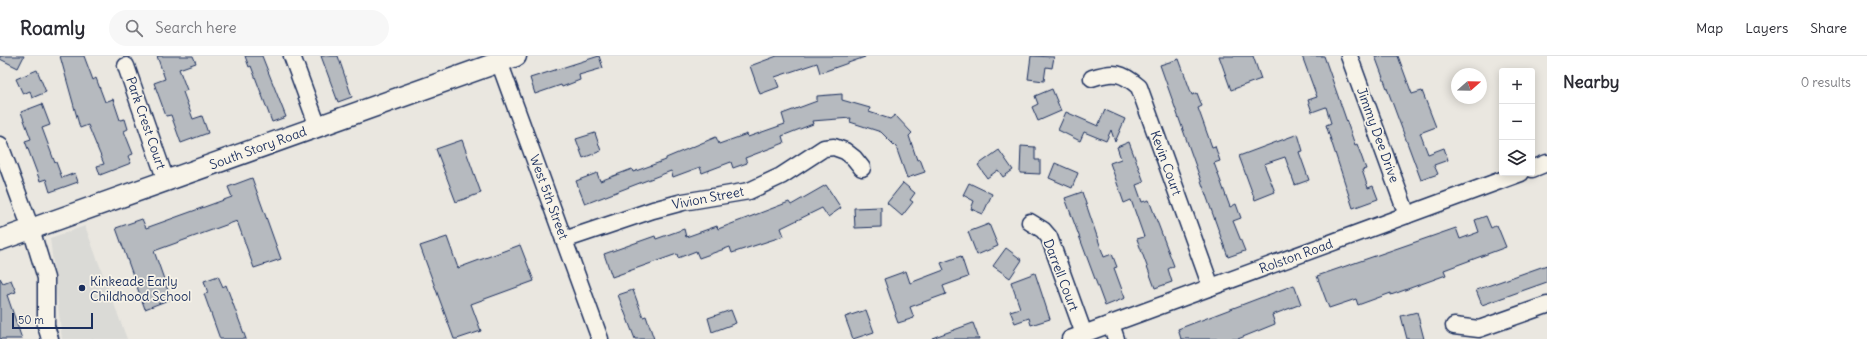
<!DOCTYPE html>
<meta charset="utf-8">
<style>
body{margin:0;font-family:Delius,sans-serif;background:#f7f7f7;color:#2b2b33}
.controls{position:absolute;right:12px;top:12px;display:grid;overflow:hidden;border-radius:4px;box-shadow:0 2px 10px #0003}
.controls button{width:36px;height:36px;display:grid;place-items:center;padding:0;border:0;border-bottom:1px solid #e1e1e2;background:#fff;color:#2b2b33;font:20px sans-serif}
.compass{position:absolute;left:1451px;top:12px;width:36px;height:36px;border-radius:50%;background:#fff;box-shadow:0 2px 10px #0003;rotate:70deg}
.scale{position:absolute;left:12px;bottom:10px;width:81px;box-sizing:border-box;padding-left:4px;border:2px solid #1b2f5e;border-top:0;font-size:11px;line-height:14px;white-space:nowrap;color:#1b2f5e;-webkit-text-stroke:3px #f7f3e8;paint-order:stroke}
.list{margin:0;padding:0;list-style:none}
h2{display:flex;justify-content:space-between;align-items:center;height:52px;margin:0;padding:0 16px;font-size:17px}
h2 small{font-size:13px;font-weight:400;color:#7c7c81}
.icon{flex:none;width:22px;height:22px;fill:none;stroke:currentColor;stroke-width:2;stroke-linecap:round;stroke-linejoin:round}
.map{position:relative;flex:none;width:1547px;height:283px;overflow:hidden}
header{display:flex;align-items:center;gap:24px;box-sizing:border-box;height:56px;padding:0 20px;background:#fff;border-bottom:1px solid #e1e1e2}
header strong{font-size:19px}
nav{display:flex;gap:22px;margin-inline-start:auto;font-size:14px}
.search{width:280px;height:36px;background:#f7f7f7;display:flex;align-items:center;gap:10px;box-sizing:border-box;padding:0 14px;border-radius:22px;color:#7c7c81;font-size:15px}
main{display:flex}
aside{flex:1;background:#fff}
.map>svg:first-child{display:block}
</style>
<header>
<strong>Roamly</strong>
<div class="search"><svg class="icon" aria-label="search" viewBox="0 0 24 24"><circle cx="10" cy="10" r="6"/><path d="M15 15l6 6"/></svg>Search here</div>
<nav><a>Map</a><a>Layers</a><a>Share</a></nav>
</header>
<main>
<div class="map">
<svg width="1547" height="283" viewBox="0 0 1547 283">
<rect width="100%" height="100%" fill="#eae7e0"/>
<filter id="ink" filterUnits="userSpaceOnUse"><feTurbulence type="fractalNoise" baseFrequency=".025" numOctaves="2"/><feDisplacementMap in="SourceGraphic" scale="8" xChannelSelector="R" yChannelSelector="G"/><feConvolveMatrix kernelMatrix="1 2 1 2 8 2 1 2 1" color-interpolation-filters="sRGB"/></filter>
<g filter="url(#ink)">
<!-- built -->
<polygon fill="#dadad6" points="85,170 127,283 62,283 50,182"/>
<!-- building -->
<g fill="#b6babf" stroke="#1b2f5e">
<polygon points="0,0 24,0 18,12 0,3"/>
<polygon points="60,0 84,0 93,24 96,22 105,46 113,43 120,64 125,63 128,73 124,75 133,98 128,100 131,107 100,119 97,110 104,108 88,69 80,72"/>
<polygon points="157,0 193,0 196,7 179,13 187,34 183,36 193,63 202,60 208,77 181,87 171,59 166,60 154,27 165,23"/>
<polygon points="245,0 262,0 286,61 272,66 251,10 249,11"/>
<polygon points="321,0 338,0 352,41 338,46"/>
<polygon points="599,0 603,12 579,19 580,24 562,31 561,29 535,38 530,22"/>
<polygon points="777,0 865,0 865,1 820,17 817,7 775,21 779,31 760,38 750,10"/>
<polygon points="1031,0 1054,1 1052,12 1046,11 1044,25 1028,23"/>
<polygon points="1219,0 1253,0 1261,23 1231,34"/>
<polygon points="1302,0 1324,0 1355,89 1357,88 1366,113 1362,114 1368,132 1373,130 1378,143 1353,152 1326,69 1331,67 1326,51 1312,56 1308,44 1317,41"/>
<polygon points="1375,0 1398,0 1412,38 1422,35 1436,71 1420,77 1428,98 1444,92 1448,104 1434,109 1438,118 1421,124"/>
<polygon points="1179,3 1192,39 1197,37 1202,50 1198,52 1212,91 1215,90 1220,105 1214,107 1230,151 1236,148 1241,162 1233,165 1245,195 1228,201 1160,9"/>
<polygon points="37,14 46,36 32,42 30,35 23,38 16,23"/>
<polygon points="1052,33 1061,55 1038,65 1032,51 1038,48 1035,40"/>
<polygon points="842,38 842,44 870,52 869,56 890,63 895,59 912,77 909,80 917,104 920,103 925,116 907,122 896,91 881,76 850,66 851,62 812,65 813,68 782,80 784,87 745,102 747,107 733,112 731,106 702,117 700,111 673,121 671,115 585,148 576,125 597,117 600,125 632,113 633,116 666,104 666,102 716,81 719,88 747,78 748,81 785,68 782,58 817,45 817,40"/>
<polygon points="42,48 50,69 42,72 55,107 56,106 62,122 75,117 78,126 50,136 46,123 40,125 25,85 31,83 21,56"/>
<polygon points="1105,54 1125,63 1115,86 1111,74 1106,85 1084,76 1080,85 1058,74 1066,56 1098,70"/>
<polygon points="595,77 601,95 583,102 576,83"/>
<polygon points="1298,78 1303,95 1299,96 1309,124 1295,129 1285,101 1264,108 1275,136 1255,144 1239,100"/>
<polygon points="462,84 481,137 456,146 436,93"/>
<polygon points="1129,86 1144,126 1136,129 1142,146 1149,144 1174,210 1168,213 1172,226 1155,232 1137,183 1144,181 1131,144 1124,147 1110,107 1121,103 1117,91"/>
<polygon points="1021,90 1035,91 1035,104 1040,104 1040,118 1020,117"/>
<polygon points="999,94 1013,114 1003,121 998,114 987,122 978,109"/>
<polygon points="1055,107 1078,117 1072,132 1049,122"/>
<polygon points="252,122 281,203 254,212 237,165 154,195 171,243 145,253 116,172 142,163 146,172 232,141 228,131"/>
<polygon points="903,127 915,137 910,144 913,146 902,160 887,147"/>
<polygon points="969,127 992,138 983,158 971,153 974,145 963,139"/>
<polygon points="826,129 841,152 828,161 822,152 781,172 784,180 732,197 730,191 699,202 696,195 678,202 677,198 612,221 604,198 655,180 656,183 684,173 686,181 717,170 718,173 789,146 791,149"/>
<polygon points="1082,136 1104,201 1112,198 1117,211 1114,212 1125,242 1105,250 1065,142"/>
<polygon points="881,151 881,171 855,172 854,152"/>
<polygon points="1486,160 1491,172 1497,169 1506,191 1444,214 1446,219 1391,239 1391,237 1358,249 1356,243 1329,252 1317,220 1456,172 1460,183 1479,176 1475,164"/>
<polygon points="989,168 998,190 977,199 968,176"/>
<polygon points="447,181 458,212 520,189 534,225 471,248 481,275 457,283 454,283 420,190"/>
<polygon points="1006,192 1022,204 1010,222 993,210"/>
<polygon points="961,200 968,221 943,230 946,238 910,251 914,262 898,267 895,259 896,258 884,223 906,215 910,227 944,214 941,207"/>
<polygon points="1547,209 1547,226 1482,249 1476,234"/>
<polygon points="1035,217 1050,263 1031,269 1029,262 1015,267 1010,255 1020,252 1011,226"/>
<polygon points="218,220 223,231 226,229 246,283 220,283 204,238 208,237 204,225"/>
<polygon points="0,222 3,227 11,224 16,236 7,239 22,283 0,283"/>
<polygon points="1294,229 1301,248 1272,259 1275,268 1238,283 1181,283 1178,273"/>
<polygon points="633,234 643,261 646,260 654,283 635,283 618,239"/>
<polygon points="731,254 736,267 712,276 708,262"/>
<polygon points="866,254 874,276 853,283 845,261"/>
<polygon points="1417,256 1424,283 1407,283 1401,260"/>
<polygon points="973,267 979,283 932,283 932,282"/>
</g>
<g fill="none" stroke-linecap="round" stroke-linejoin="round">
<defs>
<g id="minor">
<polyline points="292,0 318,71"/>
<polyline points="497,0 600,283"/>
<polyline points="1349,0 1407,159"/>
<polyline points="126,10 166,125"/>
<path d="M1092,22C1114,15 1122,16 1139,31L1211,231"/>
<polyline points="0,89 31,173 46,222 46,270 50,283"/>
<polyline points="1532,113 1547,107"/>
<polyline points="1030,166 1043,174 1049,181 1084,278"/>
<polyline points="564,184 653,154 683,146 749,135 781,120 824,92 834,91 845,95 854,102 862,112"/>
<polyline points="1111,268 1116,283"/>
<polyline points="1454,270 1479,273 1547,249"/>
<polyline points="1070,283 1521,117"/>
</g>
<polyline id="major" points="0,184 516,0"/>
</defs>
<!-- minor casing -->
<use href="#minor" stroke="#1b2f5e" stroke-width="19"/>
<!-- major casing -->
<use href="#major" stroke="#1b2f5e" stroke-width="23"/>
<!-- minor -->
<use href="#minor" stroke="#f7f3e8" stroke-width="16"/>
<!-- major -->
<use href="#major" stroke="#f7f3e8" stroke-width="20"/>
</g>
</g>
<!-- markers -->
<circle fill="#1b2f5e" stroke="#f7f3e8" stroke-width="1.5" cx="82" cy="232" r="4"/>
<g text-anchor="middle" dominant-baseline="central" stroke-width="3.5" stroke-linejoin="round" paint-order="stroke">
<!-- street labels -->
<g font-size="13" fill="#1b2f5e" stroke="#f7f3e8">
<text transform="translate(146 67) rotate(71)">Park Crest Court</text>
<text transform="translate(1378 79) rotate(70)">Jimmy Dee Drive</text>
<text transform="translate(258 92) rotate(-20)">South Story Road</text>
<text transform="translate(1166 107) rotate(70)">Kevin Court</text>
<text transform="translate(549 141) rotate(70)">West 5th Street</text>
<text transform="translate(708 142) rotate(-11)">Vivion Street</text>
<text transform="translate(1296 200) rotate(-20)">Rolston Road</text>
<text transform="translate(1061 219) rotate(69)">Darrell Court</text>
</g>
<!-- poi labels -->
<g font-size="13" fill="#1b2f5e" stroke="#f7f3e8" text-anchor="start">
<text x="90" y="225">Kinkeade Early<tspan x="90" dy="15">Childhood School</tspan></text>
</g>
</g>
</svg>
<div class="controls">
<button>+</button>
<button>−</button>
<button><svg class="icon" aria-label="layers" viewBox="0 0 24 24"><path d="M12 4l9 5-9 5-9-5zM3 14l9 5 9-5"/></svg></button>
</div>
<svg class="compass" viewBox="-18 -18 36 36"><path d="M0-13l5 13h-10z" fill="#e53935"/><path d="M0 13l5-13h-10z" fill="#7c7c81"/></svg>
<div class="scale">50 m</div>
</div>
<aside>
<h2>Nearby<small>0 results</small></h2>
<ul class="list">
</ul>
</aside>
</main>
